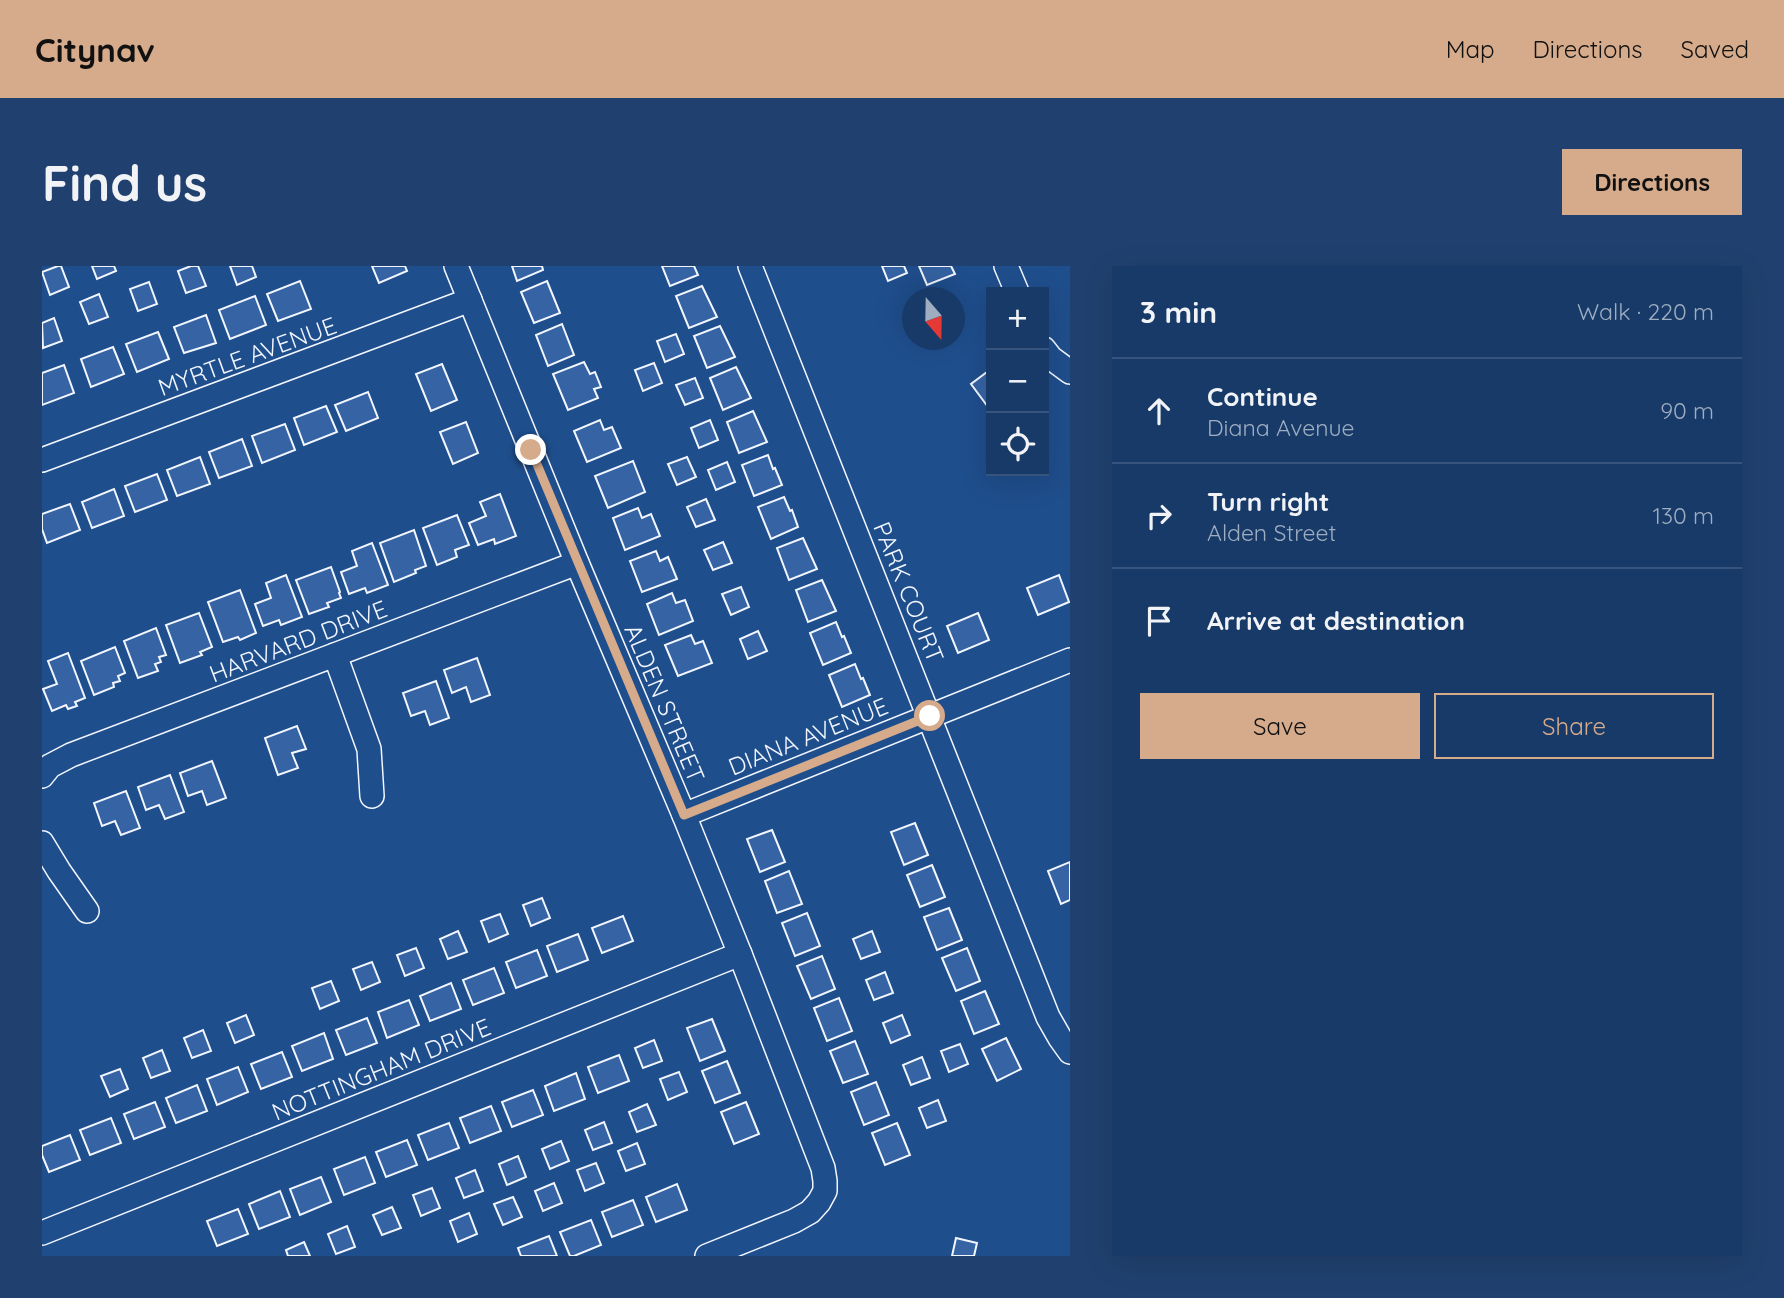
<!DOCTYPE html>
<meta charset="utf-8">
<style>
body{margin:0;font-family:Quicksand,sans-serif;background:#20416f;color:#f1f3f6}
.controls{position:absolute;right:21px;top:21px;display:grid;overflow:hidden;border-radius:0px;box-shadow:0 7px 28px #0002}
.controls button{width:63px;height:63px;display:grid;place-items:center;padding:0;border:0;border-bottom:2px solid #36547d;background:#173a69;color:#f1f3f6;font:35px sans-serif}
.compass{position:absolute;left:860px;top:21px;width:63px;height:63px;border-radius:50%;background:#173a69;box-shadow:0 7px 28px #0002;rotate:160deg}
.stop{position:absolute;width:21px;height:21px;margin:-16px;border:5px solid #d6ab8b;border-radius:50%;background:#fff}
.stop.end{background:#d6ab8b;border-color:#fff;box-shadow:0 2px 7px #0008}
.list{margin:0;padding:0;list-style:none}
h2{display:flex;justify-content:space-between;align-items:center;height:91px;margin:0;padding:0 28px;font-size:30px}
h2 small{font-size:23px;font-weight:400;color:#9eadc0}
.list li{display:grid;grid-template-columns:46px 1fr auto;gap:21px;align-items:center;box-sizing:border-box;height:105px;padding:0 28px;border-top:2px solid #36547d}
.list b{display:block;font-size:26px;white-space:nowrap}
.list p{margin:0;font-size:23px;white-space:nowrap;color:#9eadc0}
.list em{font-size:23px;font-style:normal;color:#9eadc0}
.actions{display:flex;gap:14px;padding:21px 28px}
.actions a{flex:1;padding:16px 0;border:2px solid #d6ab8b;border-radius:0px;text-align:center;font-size:24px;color:#d6ab8b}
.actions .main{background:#d6ab8b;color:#111}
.icon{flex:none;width:38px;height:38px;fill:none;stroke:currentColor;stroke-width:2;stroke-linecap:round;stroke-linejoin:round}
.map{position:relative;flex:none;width:1028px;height:990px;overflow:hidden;border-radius:0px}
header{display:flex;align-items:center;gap:42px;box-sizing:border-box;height:98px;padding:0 35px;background:#d6ab8b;color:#111}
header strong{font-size:33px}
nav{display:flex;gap:38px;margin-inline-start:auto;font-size:24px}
.intro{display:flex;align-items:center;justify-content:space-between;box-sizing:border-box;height:168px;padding:0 42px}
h1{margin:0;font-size:49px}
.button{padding:18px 32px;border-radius:0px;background:#d6ab8b;color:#111;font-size:24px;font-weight:700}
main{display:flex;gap:42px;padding:0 42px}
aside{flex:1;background:#173a69;border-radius:0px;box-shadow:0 7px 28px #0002}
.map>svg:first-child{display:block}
</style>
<header>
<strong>Citynav</strong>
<nav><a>Map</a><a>Directions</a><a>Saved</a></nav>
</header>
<div class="intro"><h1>Find us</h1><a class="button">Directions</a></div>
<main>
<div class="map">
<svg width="1028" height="990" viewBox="0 0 1028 990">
<rect width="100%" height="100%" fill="#1f4e8c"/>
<!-- building -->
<g fill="#3563a3" stroke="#f2f6ff" stroke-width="2">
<polygon points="16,0 19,0 27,21 8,29 0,6"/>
<polygon points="50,0 72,0 74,5 55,13"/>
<polygon points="149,0 156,0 164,20 144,27 136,5"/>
<polygon points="188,0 210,0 214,11 195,19"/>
<polygon points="330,0 363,0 365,5 337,17"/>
<polygon points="470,0 500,0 501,4 475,15"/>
<polygon points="620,0 652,0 656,9 628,20"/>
<polygon points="840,0 862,0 865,7 846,15"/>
<polygon points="877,0 909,0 913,8 885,19"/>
<polygon points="258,15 269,43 236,55 225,28"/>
<polygon points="505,15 518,47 492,57 479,26"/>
<polygon points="107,16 115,38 96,45 88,23"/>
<polygon points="660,20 675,51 647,62 634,30"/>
<polygon points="57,28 66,51 47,58 38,36"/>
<polygon points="213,30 224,59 188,73 177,44"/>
<polygon points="164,49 174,77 142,87 132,61"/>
<polygon points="12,52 20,75 1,82 0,57"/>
<polygon points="520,58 532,89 506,100 494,69"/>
<polygon points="678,60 693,91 665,102 652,70"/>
<polygon points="116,66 127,93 95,106 84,78"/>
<polygon points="634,68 642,88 623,96 615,75"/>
<polygon points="71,81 82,108 49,121 39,93"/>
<polygon points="542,96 548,108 553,106 559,121 552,123 556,132 526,144 511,108"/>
<polygon points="612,97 620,117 601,125 593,104"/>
<polygon points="400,98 415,134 389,145 374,108"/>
<polygon points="22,99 32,127 0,139 0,107"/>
<polygon points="694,101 709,132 681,144 668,112"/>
<polygon points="949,103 949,145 929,118"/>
<polygon points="653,112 661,132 643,139 634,119"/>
<polygon points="326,126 336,152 304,165 293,139"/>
<polygon points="284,140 295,166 262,179 252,152"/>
<polygon points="711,145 725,176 697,187 685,156"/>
<polygon points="558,154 562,164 570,161 579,182 545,196 532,165"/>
<polygon points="668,154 676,174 657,182 649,162"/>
<polygon points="424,156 436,187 411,198 398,166"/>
<polygon points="243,158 253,184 220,197 210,170"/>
<polygon points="200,173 210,200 177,212 167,186"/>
<polygon points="726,189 731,203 733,202 740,219 712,230 700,199"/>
<polygon points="158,191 168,218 135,230 125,204"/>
<polygon points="645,191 654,211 635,219 626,198"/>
<polygon points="591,195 603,226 566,242 553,210"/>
<polygon points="685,196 693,216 674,224 666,204"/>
<polygon points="115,208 125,234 93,246 83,220"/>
<polygon points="72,223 82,250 50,262 40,236"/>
<polygon points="458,228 474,270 453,278 452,273 436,279 427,257 444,250 438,236"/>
<polygon points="742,231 748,245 750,244 756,261 729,273 716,241"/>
<polygon points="664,233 673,254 654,261 645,241"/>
<polygon points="28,238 38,264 5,277 0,263 0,248"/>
<polygon points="596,242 600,252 609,248 618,270 583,284 571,252"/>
<polygon points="415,249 427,279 413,284 415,291 395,299 381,262"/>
<polygon points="372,264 384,300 373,304 374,307 352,316 338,277"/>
<polygon points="761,272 775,303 747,314 735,282"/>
<polygon points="681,276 690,297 671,304 662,284"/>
<polygon points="330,277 346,319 325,327 323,322 307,328 299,306 315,300 310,285"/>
<polygon points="614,285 618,295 626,291 635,313 600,326 588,295"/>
<polygon points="289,301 298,326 297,327 299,332 285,337 287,341 267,348 254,314"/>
<polygon points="244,309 260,351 239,359 237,354 221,360 213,338 229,332 224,317"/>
<polygon points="1017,309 1027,336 996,349 985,322"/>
<polygon points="780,314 794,345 766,356 754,324"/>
<polygon points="699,321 707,341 689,349 680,328"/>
<polygon points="198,324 214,367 198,374 196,371 181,376 166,336"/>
<polygon points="630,327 634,337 643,334 651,355 617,369 605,338"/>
<polygon points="157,347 170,381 158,386 160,389 138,397 124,359"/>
<polygon points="936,347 947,374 916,387 905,360"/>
<polygon points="794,356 800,371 802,370 809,387 781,399 768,367"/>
<polygon points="114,362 124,389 117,391 119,396 113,398 116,405 96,412 82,375"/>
<polygon points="716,365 725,385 706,393 698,373"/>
<polygon points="649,369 653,378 661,375 670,397 636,410 623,379"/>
<polygon points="73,381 83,407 76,410 78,415 71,417 72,421 52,429 39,395"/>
<polygon points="26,387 43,432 33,436 35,440 26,443 24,439 10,445 1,423 15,418 6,395"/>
<polygon points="435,392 448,429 429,436 424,421 410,427 402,404"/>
<polygon points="813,398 819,413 821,412 828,429 800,441 787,409"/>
<polygon points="394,415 407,452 388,459 383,445 369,450 361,427"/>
<polygon points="255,460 264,483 250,487 256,502 236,509 223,472"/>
<polygon points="170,495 184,532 165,539 160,525 146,530 138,507"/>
<polygon points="128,509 142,546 123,553 117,539 104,544 96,521"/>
<polygon points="84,525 98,562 79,569 73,555 60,560 52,537"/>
<polygon points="873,557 886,589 862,599 849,566"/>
<polygon points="730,564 743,596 718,606 705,573"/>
<polygon points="1028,596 1028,634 1019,638 1006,605"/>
<polygon points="890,599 903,631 878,641 865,609"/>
<polygon points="747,605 760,638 735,647 723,615"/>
<polygon points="500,632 508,652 489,660 481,639"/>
<polygon points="907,642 920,674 895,684 882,651"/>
<polygon points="765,647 778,680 753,690 740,657"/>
<polygon points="458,648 466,668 447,676 439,655"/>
<polygon points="581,650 591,675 560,687 550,662"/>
<polygon points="416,665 425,686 406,693 398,673"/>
<polygon points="830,665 838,686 819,693 811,673"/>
<polygon points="536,668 546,694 515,706 505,680"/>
<polygon points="374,682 382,702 363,710 355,689"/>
<polygon points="925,682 938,715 914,725 900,692"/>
<polygon points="495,684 505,710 474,722 464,696"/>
<polygon points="780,690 793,723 769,733 755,700"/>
<polygon points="330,696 338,716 319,724 311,703"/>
<polygon points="452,702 462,727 431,739 421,714"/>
<polygon points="843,706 851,727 832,734 824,714"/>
<polygon points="289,715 297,735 278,743 270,722"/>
<polygon points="409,717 419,743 388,755 378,730"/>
<polygon points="943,725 957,758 932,768 919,735"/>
<polygon points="797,732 810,765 785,775 772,742"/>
<polygon points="367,734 377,759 345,772 336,746"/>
<polygon points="204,749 212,769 193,777 185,757"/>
<polygon points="860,749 868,769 849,777 841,757"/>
<polygon points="325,752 335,777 304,789 294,764"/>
<polygon points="670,753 683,785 658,795 645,762"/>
<polygon points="161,764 169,785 150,792 142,772"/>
<polygon points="282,767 291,793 260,805 250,780"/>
<polygon points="964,772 979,803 955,815 940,783"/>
<polygon points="612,774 620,795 601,802 593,782"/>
<polygon points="813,775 826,808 801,817 788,785"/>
<polygon points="918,778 926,798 907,806 899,785"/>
<polygon points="120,784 128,805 109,812 101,792"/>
<polygon points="240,786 250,811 219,823 209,798"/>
<polygon points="577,789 587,815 556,827 546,801"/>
<polygon points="880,791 888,812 869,819 861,799"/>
<polygon points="685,795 698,827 673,837 660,805"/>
<polygon points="196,801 206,826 175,839 165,813"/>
<polygon points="78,803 86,823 68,831 59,810"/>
<polygon points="637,806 645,826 626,834 618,813"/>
<polygon points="534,807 543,833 512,845 503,820"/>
<polygon points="834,816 847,849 822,859 809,826"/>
<polygon points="155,819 165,845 134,857 124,832"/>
<polygon points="491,824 501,849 470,861 460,836"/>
<polygon points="896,834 904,855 885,862 877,842"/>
<polygon points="113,836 123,861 92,873 82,848"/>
<polygon points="704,836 717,868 692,878 679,846"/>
<polygon points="605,838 614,859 595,866 587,846"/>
<polygon points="449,840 459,865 428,877 418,852"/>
<polygon points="69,852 79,877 48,889 38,864"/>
<polygon points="562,856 570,877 551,884 543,864"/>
<polygon points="407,857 417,882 386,894 376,869"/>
<polygon points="855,857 868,889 843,899 830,867"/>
<polygon points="28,869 38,894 7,906 0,889 0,880"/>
<polygon points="365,874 375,899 344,911 334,886"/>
<polygon points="519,875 527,895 508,903 500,883"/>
<polygon points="595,877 603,898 584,905 576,885"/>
<polygon points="476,890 484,911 465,919 457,898"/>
<polygon points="323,891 333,917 302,929 292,903"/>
<polygon points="554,897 562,917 543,925 535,904"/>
<polygon points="433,904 441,925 422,932 414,912"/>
<polygon points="279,911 289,936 258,949 248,923"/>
<polygon points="512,917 520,937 501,945 493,925"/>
<polygon points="635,918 645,944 614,956 604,931"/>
<polygon points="390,922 398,942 379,950 371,929"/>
<polygon points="238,925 248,951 217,963 207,938"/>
<polygon points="471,931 480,951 461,959 452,938"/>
<polygon points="591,934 601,959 570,971 560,946"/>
<polygon points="350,941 359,962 340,969 331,949"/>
<polygon points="196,943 206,968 175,980 165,955"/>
<polygon points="427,947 435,968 416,976 408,955"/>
<polygon points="549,954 559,979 532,990 528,990 518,966"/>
<polygon points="305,960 313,981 294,988 286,968"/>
<polygon points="507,970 515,990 479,990 476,982"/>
<polygon points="914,972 935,977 932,990 910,990"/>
<polygon points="262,976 268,990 246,990 244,984"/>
</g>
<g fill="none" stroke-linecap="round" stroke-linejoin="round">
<defs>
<g id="minor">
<polyline points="414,0 535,297 642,549 698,688 781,902 783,915 783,925 777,936 768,946 752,955 665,990"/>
<polyline points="708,0 1006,751 1018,772 1028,786"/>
<polyline points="964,0 975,26"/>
<polyline points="1002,83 1009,92 1028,106"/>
<polyline points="0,194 428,34"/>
<polyline points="293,389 327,483 330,530"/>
<polyline points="0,510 8,500 29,489 535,297"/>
<polyline points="642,549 1028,394"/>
<polyline points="0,577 17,605 45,645"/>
<polyline points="0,967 698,688"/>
</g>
</defs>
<!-- minor casing -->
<use href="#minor" stroke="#f2f6ff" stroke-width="26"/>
<!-- minor -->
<use href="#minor" stroke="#1f4e8c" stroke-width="23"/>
</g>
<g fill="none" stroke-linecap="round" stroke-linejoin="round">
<!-- route -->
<polyline stroke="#d6ab8b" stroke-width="9" points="489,184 642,549 888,450"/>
</g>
<g text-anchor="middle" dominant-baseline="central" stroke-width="5" stroke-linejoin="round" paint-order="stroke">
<!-- street labels -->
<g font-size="24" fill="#f2f6ff" stroke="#1f4e8c">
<text transform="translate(205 90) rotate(-20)">MYRTLE AVENUE</text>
<text transform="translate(867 326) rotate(68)">PARK COURT</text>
<text transform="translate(256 375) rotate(-21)">HARVARD DRIVE</text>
<text transform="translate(623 437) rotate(67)">ALDEN STREET</text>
<text transform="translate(766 470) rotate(-22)">DIANA AVENUE</text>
<text transform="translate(339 803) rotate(-22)">NOTTINGHAM DRIVE</text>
</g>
</g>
</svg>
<div class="controls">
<button>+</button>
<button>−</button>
<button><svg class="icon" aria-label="locate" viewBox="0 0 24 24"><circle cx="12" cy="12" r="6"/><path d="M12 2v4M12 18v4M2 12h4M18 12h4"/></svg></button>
</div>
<svg class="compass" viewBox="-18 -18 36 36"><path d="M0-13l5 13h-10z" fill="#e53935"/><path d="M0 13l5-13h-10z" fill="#9eadc0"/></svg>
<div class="stop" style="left:888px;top:450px"></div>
<div class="stop end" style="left:489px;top:184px"></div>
</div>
<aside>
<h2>3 min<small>Walk · 220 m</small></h2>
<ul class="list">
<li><svg class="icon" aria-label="ahead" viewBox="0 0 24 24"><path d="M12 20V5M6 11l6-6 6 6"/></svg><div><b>Continue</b><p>Diana Avenue</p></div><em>90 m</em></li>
<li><svg class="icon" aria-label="right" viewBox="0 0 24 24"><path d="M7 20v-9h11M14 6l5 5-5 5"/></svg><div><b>Turn right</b><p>Alden Street</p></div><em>130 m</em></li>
<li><svg class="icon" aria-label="arrive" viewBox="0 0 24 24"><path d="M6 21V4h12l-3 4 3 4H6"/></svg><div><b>Arrive at destination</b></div></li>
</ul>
<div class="actions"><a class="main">Save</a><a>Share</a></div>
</aside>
</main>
